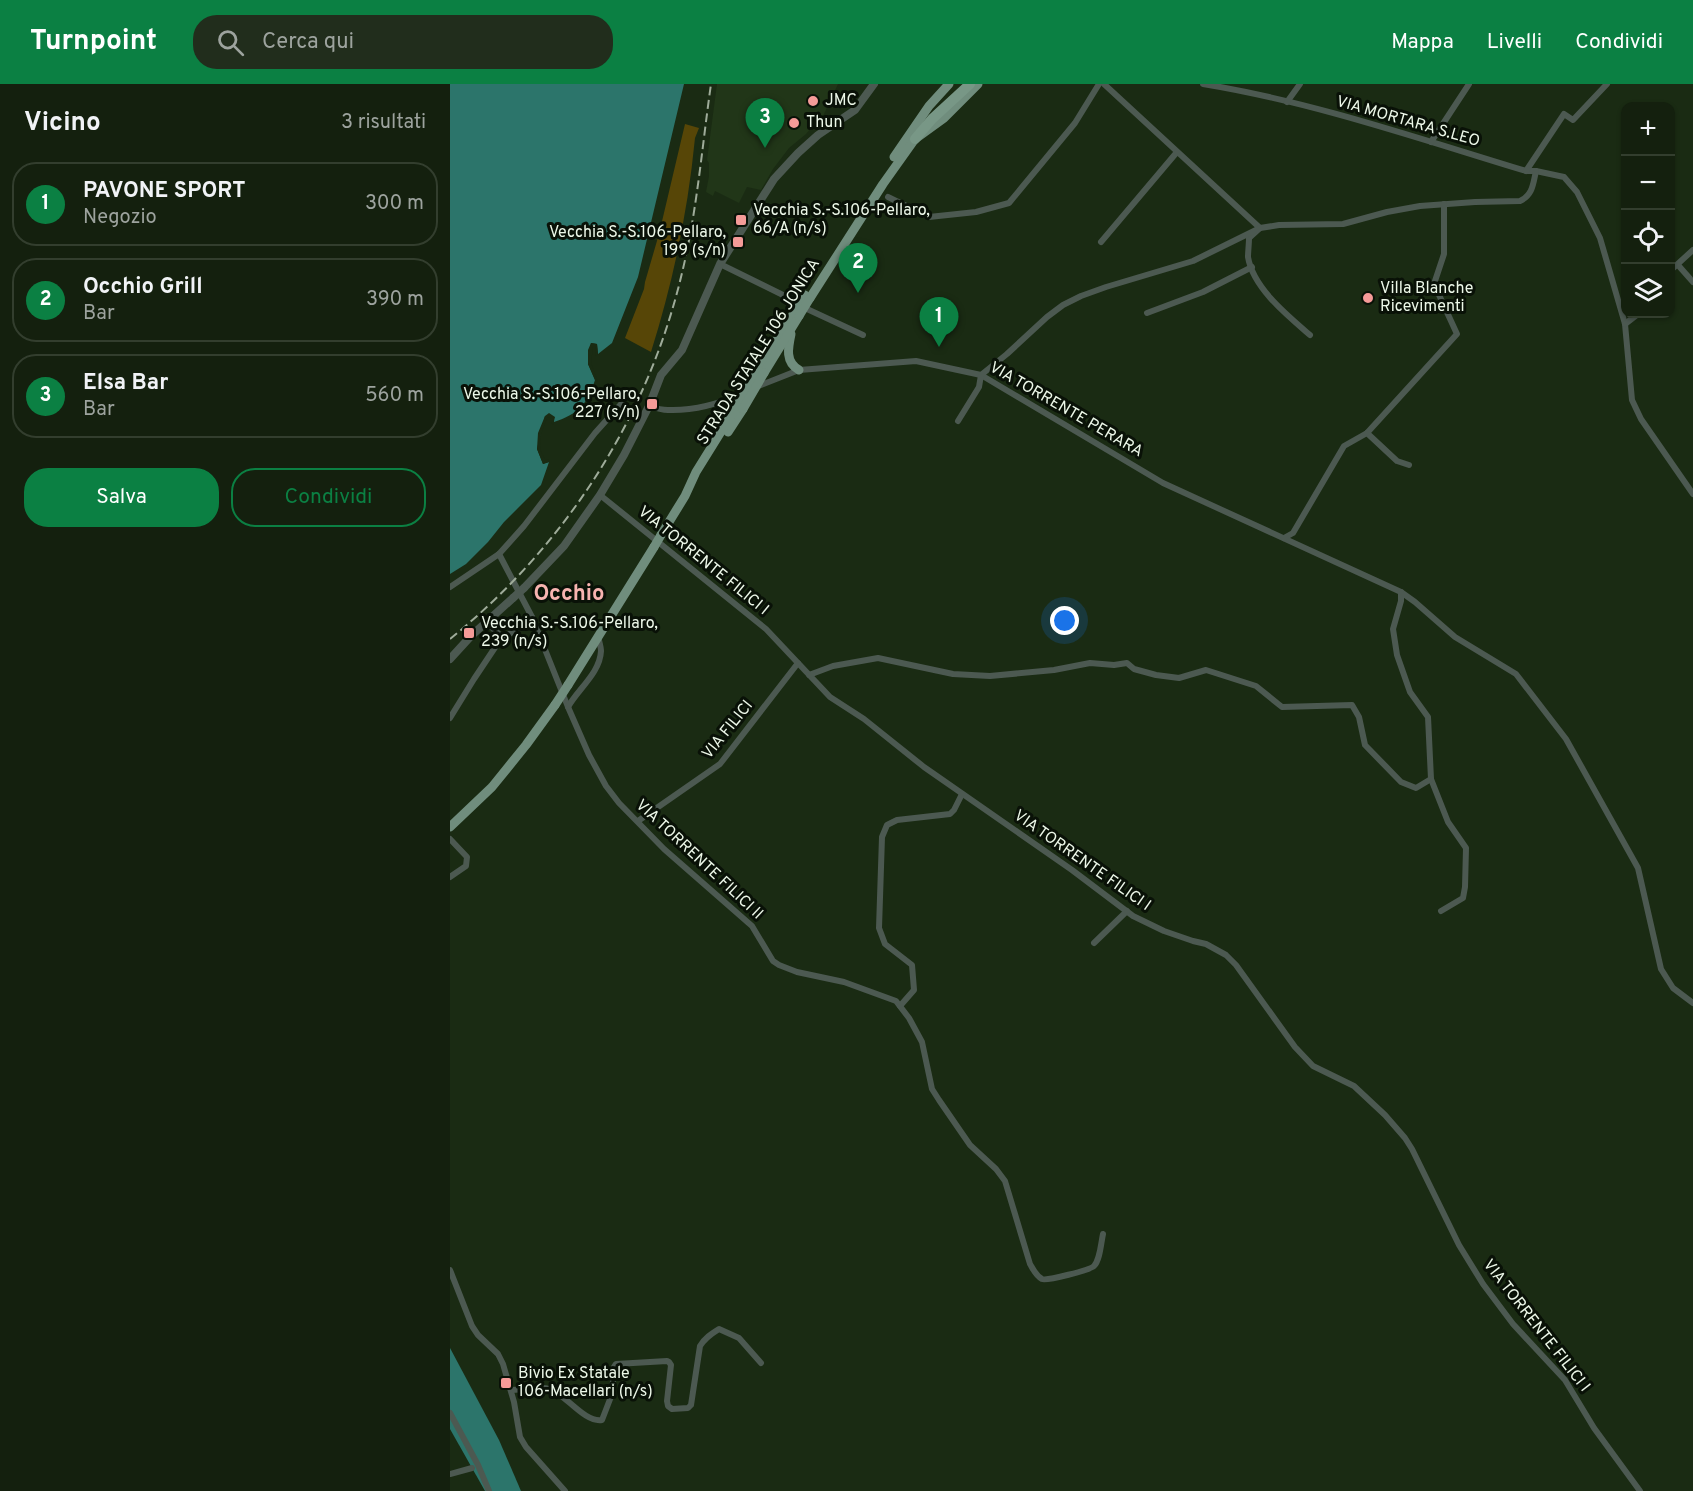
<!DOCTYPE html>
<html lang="it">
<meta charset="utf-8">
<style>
body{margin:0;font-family:Overpass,sans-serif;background:#212d1c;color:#f1f3f6}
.controls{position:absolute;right:18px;top:18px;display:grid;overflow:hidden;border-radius:12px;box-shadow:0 2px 4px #0004}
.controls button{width:54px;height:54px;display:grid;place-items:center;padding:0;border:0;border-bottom:2px solid #333e2e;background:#14200e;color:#f1f3f6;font:30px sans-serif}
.you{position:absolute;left:615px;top:537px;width:21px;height:21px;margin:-15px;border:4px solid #fff;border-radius:50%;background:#1a73e8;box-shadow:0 0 0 9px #1a73e833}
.badge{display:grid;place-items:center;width:39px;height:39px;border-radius:50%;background:#0b8043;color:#fff;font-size:20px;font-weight:700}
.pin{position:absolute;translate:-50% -50px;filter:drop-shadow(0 2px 3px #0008)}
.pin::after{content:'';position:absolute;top:32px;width:21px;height:18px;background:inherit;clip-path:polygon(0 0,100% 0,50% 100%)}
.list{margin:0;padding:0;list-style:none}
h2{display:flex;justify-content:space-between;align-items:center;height:78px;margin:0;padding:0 24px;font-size:26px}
h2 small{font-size:20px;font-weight:400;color:#9da39e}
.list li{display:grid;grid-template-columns:39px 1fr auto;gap:18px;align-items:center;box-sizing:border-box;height:84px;margin:0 12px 12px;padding:0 12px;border:2px solid #333e2e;border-radius:24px}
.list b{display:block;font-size:22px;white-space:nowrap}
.list p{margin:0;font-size:20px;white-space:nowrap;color:#9da39e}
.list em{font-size:20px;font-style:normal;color:#9da39e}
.actions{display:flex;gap:12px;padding:18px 24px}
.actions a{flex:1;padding:14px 0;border:2px solid #0b8043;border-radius:24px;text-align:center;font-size:21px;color:#0b8043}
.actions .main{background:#0b8043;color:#fff}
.icon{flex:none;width:33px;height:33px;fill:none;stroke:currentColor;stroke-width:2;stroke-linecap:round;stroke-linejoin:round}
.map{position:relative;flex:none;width:1243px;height:1407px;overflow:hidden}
header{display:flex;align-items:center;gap:36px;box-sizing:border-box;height:84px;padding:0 30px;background:#0b8043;color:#fff}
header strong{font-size:28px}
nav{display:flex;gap:33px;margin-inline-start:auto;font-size:21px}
.search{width:420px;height:54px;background:#212d1c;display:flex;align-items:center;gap:15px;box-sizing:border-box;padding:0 21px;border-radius:24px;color:#9da39e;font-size:22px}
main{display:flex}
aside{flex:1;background:#14200e}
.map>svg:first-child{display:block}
</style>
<header>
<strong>Turnpoint</strong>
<div class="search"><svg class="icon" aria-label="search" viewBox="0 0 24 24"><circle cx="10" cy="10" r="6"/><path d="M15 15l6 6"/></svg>Cerca qui</div>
<nav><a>Mappa</a><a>Livelli</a><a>Condividi</a></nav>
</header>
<main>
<aside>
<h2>Vicino<small>3 risultati</small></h2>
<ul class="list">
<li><span class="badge">1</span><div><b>PAVONE SPORT</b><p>Negozio</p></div><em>300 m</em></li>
<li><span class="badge">2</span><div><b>Occhio Grill</b><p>Bar</p></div><em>390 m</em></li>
<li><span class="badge">3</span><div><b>Elsa Bar</b><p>Bar</p></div><em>560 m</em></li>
</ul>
<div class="actions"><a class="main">Salva</a><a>Condividi</a></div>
</aside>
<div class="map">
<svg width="1243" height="1407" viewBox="0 0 1243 1407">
<rect width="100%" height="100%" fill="#1a2b13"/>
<!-- built -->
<polygon fill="#213618" points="267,0 388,0 367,45 362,43 356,50 339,64 323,85 311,106 297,103 289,119 265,107 263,112 256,108 259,92 259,79 257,76"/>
<!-- green -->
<path fill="#574607" d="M235,40L249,44L245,54C238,127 223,198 201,268L175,254L194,205L195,198L209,150Z"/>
<!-- water -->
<g fill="#2c756b">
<path d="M0,0H234L188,193L162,259L148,270L147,260L141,259L138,280L145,296C137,321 128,330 104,338V333L95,332L87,365L93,380L99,378L91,401L54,438L38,458L16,480L0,490Z"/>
<polygon points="0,1264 49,1356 71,1407 35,1407 0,1345"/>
</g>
<!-- pier -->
<g fill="#1a2b13">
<polygon points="141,259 147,260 148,270 146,272 145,263 143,263 141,279 148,298 145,296 138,280 138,266"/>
<polygon points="99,329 105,333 103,341 101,338 101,335 99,333 97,334 91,350 90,365 95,376 98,375 99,378 93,380 87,365 88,349 95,332"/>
</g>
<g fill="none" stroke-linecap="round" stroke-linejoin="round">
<!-- minor -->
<g stroke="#4c5951" stroke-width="6">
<path d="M654,0L810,144L799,154C799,160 798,168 798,173C803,204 838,232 860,251"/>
<path d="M753,0C863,18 970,55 1076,87H1086L1114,93L1127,108L1150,154L1175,240L1182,316L1191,335L1243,410"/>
<polyline points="837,18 850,0"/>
<polyline points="981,58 1019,0"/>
<polyline points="1076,87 1114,30 1123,36 1157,0"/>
<polyline points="438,113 479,133 526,128 559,119 625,39 649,0"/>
<polyline points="651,158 727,68"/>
<polyline points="270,180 335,212 346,220"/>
<polyline points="1228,181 1243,198"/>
<polyline points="1220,187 1243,166"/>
<polyline points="357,225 413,251"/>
<polyline points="697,229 753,208 802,183"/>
<polyline points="1175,240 1188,230"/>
<polyline points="306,303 349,286 466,277 531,291 713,399 951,508 965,518 1005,553 1066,590 1116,655 1188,784 1211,885 1223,904 1243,919"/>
<path d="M199,322C205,324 212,326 218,326C243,327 271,319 294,309"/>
<path d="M508,337L529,303L531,291L557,270L597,233L613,221L631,212L656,203L743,177L810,144L829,141L893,140L937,128L970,122L1025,118L1070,117C1083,111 1083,100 1086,87"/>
<polyline points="917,349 947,377 959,381"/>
<polyline points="150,411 316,545 380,613 414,635 474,683 622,786 683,832 714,847 743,857 756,860 776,871 786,881 845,963 863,982 904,1002 935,1031 955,1054 962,1065 1009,1161 1033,1200 1063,1240 1115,1296 1144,1344 1190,1407"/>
<polyline points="834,454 843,449 894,362 917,349 1007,250 984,200 994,170 994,120"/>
<path d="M49,470L82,533L118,623L139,671L156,702L169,719L214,765L302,842L323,877L329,881L347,888L394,898L446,917L459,934L472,958L482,1005L489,1016L520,1061L546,1085L555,1097L580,1180C583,1185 586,1192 592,1195C597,1197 640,1186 644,1182C650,1176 651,1159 653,1150"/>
<polyline points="0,503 49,470 74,442 145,349 172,319"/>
<polyline points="951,508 951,517 943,545 947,571 960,608 978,633 981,695 998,738 1016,764 1015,803 1013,814 991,827"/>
<polyline points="52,553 58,551 82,533"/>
<polyline points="359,591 383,582 428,574 503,590 540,592 604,586 640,579 664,581 677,579 684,585 706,591 729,594 756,586 806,602 832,623 902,621 909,633 915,661 951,698 966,704 981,695"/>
<path d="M118,623C128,605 150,589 151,567C151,563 149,557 148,552"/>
<polyline points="0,634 24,595 52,553 36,538"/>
<polyline points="188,737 270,680 348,579"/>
<polyline points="0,755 17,773 16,782 0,793"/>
<polyline points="644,859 677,827"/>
<polyline points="450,922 464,906 462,881 435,860 429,844 432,753 437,741 447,736 500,730 504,726 512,710"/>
<polyline points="0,1186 22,1242 28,1251 48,1270 53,1280 64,1318 70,1353 76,1363 115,1407"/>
<path d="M61,1306C70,1306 92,1302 99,1305C115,1309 134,1339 152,1336L162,1310L164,1283L166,1280L217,1277L219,1278L221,1281L217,1317L218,1322L222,1325L238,1324L241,1321L250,1262C255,1254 261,1250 269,1245L289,1254L311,1279"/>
<polyline points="0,1329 28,1381 39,1407"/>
<polyline points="0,1390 22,1384"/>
</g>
<!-- tertiary -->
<g stroke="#4c5951" stroke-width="8">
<polyline points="74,504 114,462 150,411 174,371 199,322 211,291 232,266 270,180 324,95 348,69 368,51 405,26 424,0"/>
<polyline points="0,575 21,552 63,514"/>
</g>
<!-- primary -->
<g stroke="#708d7d" stroke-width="9">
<polyline points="444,73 479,22 499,0"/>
<polyline points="360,214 433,100 465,55 494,34 528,0"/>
<path d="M341,250C338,264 335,278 349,286"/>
<polyline points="308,286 344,229"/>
<polyline points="314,289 349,232"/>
<polyline points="278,348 293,325"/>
<polyline points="211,451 235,412 246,388 287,322"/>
<polyline points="118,601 204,463"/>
<polyline points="0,743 42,703 76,661 105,621"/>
</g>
<!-- trunk -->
<polyline stroke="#789786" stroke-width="10" points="465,55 482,35 520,0"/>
<!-- rail -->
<path stroke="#9fac9a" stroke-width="2" stroke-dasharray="9 4.5" stroke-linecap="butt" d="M0,555C115,462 198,334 232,189C247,127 252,63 261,0"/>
<!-- tertiary-bridge -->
<polyline stroke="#4c5951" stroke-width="8" points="63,514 74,504"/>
<!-- primary-bridge -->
<g stroke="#708d7d" stroke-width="9">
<polyline points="344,229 355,211"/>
<polyline points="349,232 360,214"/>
<polyline points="287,322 308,286"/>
<polyline points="293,325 314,289"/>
<polyline points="204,463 211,451"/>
<polyline points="105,621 118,601"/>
</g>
</g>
<!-- markers -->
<g fill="#f59b98" stroke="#091107" stroke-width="2">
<circle cx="363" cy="17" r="6"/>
<circle cx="344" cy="39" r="6"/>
<rect x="285" y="130" width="12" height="12" rx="3"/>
<rect x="282" y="152" width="12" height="12" rx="3"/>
<circle cx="918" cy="214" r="6"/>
<rect x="196" y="314" width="12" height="12" rx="3"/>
<rect x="13" y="543" width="12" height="12" rx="3"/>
<rect x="50" y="1293" width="12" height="12" rx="3"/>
</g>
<g text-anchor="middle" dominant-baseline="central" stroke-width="6" stroke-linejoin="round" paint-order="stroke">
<!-- poi labels -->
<g font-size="16" fill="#edf8e9" stroke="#091107" text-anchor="start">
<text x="375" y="17">JMC</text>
<text x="356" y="39">Thun</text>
<text x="303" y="127">Vecchia S.-S.106-Pellaro,<tspan x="303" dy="18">66/A (n/s)</tspan></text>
<text x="276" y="149" text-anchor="end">Vecchia S.-S.106-Pellaro,<tspan x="276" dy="18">199 (s/n)</tspan></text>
<text x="930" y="205">Villa Blanche<tspan x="930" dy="18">Ricevimenti</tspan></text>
<text x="190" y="311" text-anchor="end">Vecchia S.-S.106-Pellaro,<tspan x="190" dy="18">227 (s/n)</tspan></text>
<text x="31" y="540">Vecchia S.-S.106-Pellaro,<tspan x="31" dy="18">239 (n/s)</tspan></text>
<text x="68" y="1290">Bivio Ex Statale<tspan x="68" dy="18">106-Macellari (n/s)</tspan></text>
</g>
<!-- street labels -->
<g font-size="16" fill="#edf8e9" stroke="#091107">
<text transform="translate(958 38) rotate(16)">VIA MORTARA S.LEO</text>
<text transform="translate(309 268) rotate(-58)">STRADA STATALE 106 JONICA</text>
<text transform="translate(616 326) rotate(30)">VIA TORRENTE PERARA</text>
<text transform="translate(253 477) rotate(39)">VIA TORRENTE FILICI I</text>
<text transform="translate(278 646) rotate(-51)">VIA FILICI</text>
<text transform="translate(249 776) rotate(43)">VIA TORRENTE FILICI II</text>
<text transform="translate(632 777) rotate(35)">VIA TORRENTE FILICI I</text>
<text transform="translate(1086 1242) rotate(52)">VIA TORRENTE FILICI I</text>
</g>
<!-- district labels -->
<g font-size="22" font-weight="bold" fill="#f8b4b0" stroke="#091107">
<text x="119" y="510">Occhio</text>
</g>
</g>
</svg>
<div class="controls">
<button>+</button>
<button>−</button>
<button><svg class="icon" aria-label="locate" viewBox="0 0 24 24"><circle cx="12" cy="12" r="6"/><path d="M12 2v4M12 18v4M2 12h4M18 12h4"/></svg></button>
<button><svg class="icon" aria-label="layers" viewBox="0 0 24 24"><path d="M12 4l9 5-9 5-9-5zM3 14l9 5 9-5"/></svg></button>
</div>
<div class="you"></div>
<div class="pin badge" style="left:489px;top:263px">1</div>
<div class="pin badge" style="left:408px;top:209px">2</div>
<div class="pin badge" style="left:315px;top:64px">3</div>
</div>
</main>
